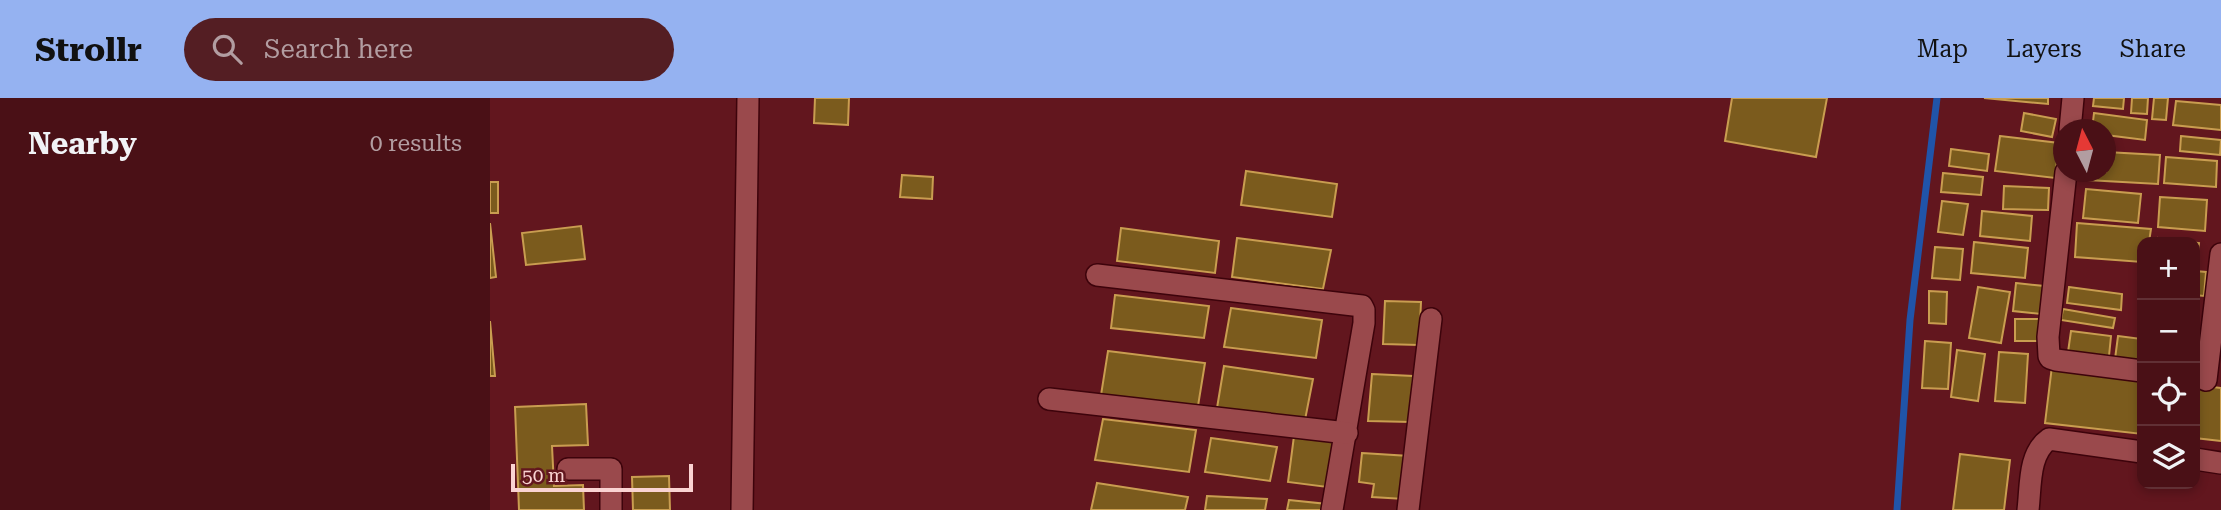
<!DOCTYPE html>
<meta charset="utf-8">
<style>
body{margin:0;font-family:"Roboto Serif",serif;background:#541e23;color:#f1f3f6}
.controls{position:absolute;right:21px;bottom:21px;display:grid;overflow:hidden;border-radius:14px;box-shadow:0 4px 10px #0003}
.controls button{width:63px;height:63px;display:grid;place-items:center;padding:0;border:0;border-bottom:2px solid #613035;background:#4a1016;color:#f1f3f6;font:35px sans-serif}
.compass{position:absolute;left:1563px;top:21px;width:63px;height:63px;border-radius:50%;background:#4a1016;box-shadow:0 4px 10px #0003;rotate:354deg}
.scale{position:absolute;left:21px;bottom:18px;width:182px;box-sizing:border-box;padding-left:7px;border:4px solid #fad3d2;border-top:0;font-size:19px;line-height:24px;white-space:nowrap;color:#fad3d2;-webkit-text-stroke:5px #62161e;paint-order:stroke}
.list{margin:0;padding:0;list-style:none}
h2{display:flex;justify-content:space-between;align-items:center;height:91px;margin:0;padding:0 28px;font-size:30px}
h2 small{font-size:23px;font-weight:400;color:#b29da1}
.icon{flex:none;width:38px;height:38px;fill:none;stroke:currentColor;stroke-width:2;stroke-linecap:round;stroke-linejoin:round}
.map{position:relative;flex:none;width:1731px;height:412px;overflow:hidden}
header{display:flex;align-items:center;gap:42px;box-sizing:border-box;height:98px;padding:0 35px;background:#95b2f1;color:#111}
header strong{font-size:33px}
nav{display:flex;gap:38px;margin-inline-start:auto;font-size:24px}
.search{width:490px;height:63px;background:#541e23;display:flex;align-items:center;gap:18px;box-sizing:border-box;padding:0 24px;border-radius:38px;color:#b29da1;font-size:26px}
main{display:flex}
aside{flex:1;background:#4a1016}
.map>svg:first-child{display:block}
</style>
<header>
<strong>Strollr</strong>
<div class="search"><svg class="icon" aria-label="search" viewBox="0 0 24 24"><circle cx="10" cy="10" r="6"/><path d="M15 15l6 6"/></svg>Search here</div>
<nav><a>Map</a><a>Layers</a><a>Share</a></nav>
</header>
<main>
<aside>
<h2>Nearby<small>0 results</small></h2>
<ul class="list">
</ul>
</aside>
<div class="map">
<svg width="1731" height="412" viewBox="0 0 1731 412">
<rect width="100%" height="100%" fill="#62161e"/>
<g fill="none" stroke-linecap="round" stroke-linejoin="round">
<!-- stream -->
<polyline stroke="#2054a9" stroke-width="7" points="1407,412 1420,222 1447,0"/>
</g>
<!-- building -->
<g fill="#7b5b1d" stroke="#c99d50" stroke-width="2">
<polygon points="325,0 359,0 358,27 324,25"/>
<polygon points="1242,0 1337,0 1326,59 1235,43"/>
<polygon points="1494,0 1558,0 1558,6"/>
<polygon points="1604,0 1634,0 1633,11 1603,8"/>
<polygon points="1642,0 1658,0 1657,16 1641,15"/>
<polygon points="1664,0 1678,0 1676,22 1662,21"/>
<polygon points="1686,3 1731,7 1731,32 1683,27"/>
<polygon points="1534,15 1566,21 1562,39 1531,33"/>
<polygon points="1604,15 1657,22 1655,42 1616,37 1616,32 1602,32"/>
<polygon points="1510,38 1569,45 1565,80 1505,73"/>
<polygon points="1691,38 1731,42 1730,57 1690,53"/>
<polygon points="1461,51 1499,56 1497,73 1459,68"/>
<polygon points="1616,54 1670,57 1668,86 1597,82 1597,74 1616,74"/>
<polygon points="1676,59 1727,63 1726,89 1674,85"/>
<polygon points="756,73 847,86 842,119 751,107"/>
<polygon points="1453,75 1493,79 1491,97 1451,94"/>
<polygon points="412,77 443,79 442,101 410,99"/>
<rect x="0" y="84" width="8" height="31"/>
<polygon points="1514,88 1559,90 1558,112 1513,111"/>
<polygon points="1596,91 1651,96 1648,125 1593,120"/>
<polygon points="1670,99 1717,102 1715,133 1668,129"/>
<polygon points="1452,103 1478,106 1473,137 1448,134"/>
<polygon points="1492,113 1542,118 1540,143 1490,138"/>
<polygon points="0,125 6,179 0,180"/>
<polygon points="1587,125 1661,131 1659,144 1652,144 1652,164 1585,159"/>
<polygon points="91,128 95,161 36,167 32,135"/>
<polygon points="631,130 729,143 725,175 627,163"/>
<polygon points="747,140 841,152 833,191 742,179"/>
<polygon points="1668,140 1709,145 1707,163 1705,163 1705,144 1668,144"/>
<polygon points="1484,144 1538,150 1535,180 1481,175"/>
<polygon points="1445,149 1473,151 1470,182 1442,180"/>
<polygon points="1705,173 1716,174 1714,198 1705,197"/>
<polygon points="1526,185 1554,188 1551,216 1523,213"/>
<polygon points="1488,189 1520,194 1511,245 1479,240"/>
<polygon points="1579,189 1632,196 1631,212 1577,205"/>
<polygon points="1439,193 1457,194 1456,226 1439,225"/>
<polygon points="625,197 719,208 714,240 621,230"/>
<polygon points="895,203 931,204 929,247 893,246"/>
<polygon points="741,210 832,222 826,260 734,249"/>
<polygon points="1573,211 1625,220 1623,230 1571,222"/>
<polygon points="1525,221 1549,221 1548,243 1525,243"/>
<polygon points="0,223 5,278 0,278"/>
<polygon points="1581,233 1621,238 1619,258 1578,254"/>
<polygon points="1628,238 1652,241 1649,264 1625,261"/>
<polygon points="1435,243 1461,245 1458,291 1432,290"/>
<polygon points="1467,252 1495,256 1488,303 1461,299"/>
<polygon points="618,253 715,265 708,308 611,297"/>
<polygon points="1509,254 1538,256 1535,305 1505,303"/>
<polygon points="734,268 823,281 815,322 727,310"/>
<polygon points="1562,268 1652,279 1652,336 1555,325"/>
<polygon points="882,276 923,278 921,324 878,323"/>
<polygon points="1706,287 1731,290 1731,343 1705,340"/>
<polygon points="96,306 98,347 62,348 64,388 93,387 94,412 29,412 25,309"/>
<polygon points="613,321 706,332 699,374 605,362"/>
<polygon points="804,338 843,344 837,389 798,384"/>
<polygon points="721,340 787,349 780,383 715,374"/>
<polygon points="872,355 919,358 914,401 882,399 884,386 869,384"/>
<polygon points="1470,356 1520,362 1514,412 1463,412"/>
<polygon points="179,378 180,412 143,412 142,379"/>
<polygon points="607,385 698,399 695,412 601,412"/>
<polygon points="717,398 777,401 775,412 715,412"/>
<polygon points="799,402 837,406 836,412 797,412"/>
</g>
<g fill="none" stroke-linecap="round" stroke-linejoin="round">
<defs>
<g id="minor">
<polyline points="1580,32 1583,0"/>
<polyline points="1576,74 1558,239 1559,258 1560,260 1566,262 1652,273"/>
<polyline points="607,177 872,208 874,212 874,225 842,412"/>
<polyline points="1716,282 1731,156"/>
<polyline points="559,301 857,335"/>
<polyline points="1705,361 1731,365"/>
<polyline points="78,371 121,371 121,412"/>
<polyline points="252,412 258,0"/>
<polyline points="918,412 941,221"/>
<path d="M1538,412C1541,388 1538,356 1559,341L1652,354"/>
</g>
</defs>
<!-- minor casing -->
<use href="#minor" stroke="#3d030b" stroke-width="24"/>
<!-- minor -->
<use href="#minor" stroke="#9a494c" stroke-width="21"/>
</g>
</svg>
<div class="controls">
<button>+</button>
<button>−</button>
<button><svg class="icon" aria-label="locate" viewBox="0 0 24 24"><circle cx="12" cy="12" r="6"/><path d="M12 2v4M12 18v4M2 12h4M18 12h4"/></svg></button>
<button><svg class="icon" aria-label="layers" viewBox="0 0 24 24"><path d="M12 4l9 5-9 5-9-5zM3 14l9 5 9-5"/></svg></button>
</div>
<svg class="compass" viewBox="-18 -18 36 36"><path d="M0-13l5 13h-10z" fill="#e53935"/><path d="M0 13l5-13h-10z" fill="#b29da1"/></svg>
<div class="scale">50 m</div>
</div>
</main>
